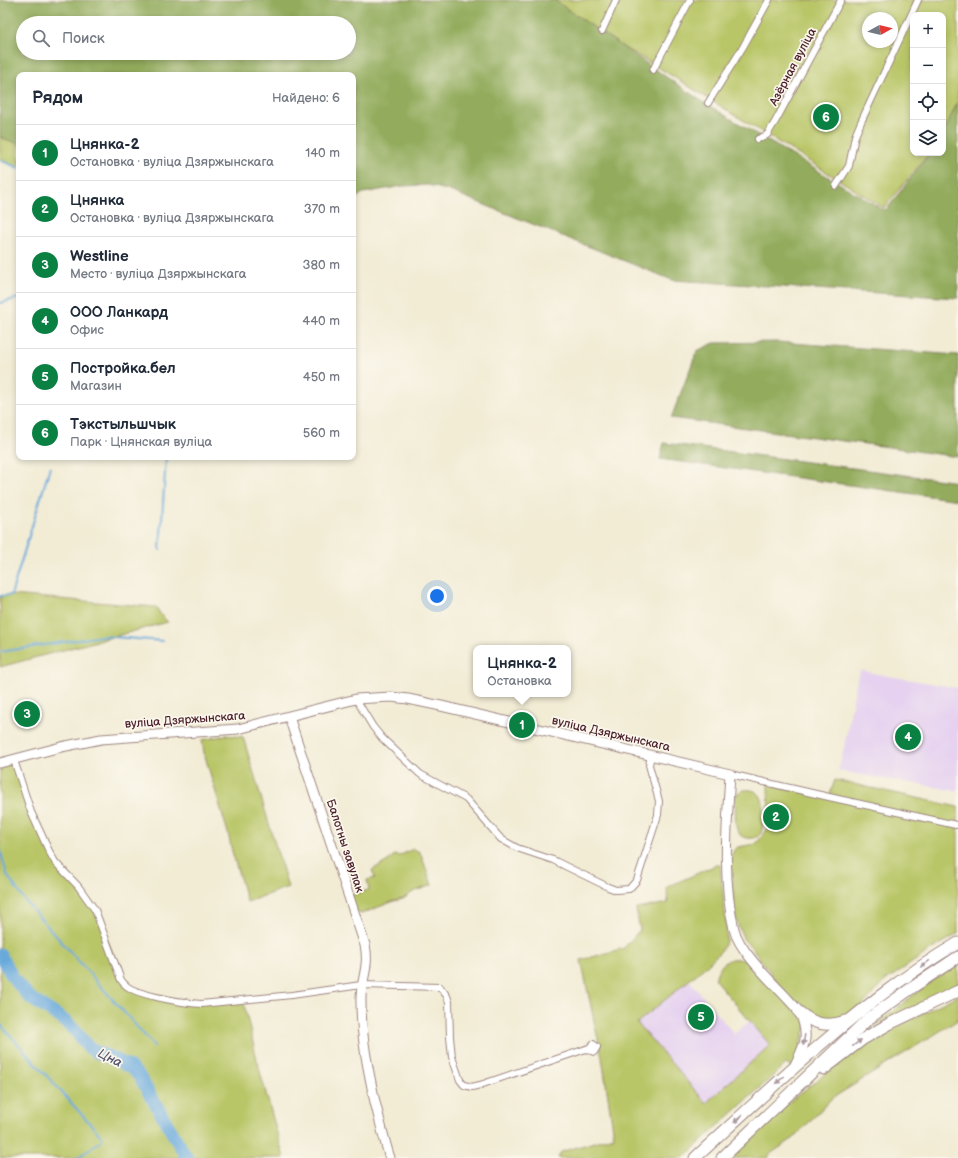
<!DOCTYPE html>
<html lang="ru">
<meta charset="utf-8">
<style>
body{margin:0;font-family:"Balsamiq Sans",sans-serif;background:#f2f2f3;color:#1f2937}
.controls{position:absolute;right:12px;top:12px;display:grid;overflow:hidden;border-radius:8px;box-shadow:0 2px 6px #0003}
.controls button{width:36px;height:36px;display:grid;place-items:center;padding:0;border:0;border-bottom:1px solid #e0e1e3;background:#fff;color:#1f2937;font:20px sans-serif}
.compass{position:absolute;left:862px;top:12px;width:36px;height:36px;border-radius:50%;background:#fff;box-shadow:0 2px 6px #0003;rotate:82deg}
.you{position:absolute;left:437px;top:596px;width:14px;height:14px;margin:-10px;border:3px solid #fff;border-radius:50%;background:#1a73e8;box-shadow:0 0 0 6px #1a73e833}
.badge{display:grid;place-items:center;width:26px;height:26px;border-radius:50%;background:#0b8043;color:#fff;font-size:13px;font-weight:700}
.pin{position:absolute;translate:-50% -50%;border:2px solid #fff;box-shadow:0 1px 4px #0006}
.popup{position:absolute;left:473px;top:645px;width:98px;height:52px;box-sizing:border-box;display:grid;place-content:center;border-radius:8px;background:#fff;filter:drop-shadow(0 1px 3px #0005);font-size:13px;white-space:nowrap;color:#747a83}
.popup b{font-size:15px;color:#1f2937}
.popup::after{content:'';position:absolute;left:50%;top:100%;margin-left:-8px;border:8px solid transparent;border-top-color:#fff}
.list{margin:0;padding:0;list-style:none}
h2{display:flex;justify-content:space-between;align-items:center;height:52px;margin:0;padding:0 16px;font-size:17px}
h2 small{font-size:13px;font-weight:400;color:#747a83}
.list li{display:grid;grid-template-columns:26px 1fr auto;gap:12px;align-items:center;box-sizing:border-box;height:56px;padding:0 16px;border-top:1px solid #e0e1e3}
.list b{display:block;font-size:15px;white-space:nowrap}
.list p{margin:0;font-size:13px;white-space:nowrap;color:#747a83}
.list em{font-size:13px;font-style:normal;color:#747a83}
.icon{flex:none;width:22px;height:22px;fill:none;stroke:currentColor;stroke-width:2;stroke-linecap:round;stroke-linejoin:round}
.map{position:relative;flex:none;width:958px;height:1158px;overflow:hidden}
.search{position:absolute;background:#fff;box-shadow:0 2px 6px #0003;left:16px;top:16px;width:340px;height:44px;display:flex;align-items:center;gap:10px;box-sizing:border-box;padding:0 14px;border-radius:22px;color:#747a83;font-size:15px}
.panel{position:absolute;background:#fff;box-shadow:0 2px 6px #0003;left:16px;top:72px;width:340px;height:388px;border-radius:8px}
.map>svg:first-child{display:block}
</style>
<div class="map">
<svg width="958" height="1158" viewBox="0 0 958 1158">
<rect width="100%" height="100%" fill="#fbf7ec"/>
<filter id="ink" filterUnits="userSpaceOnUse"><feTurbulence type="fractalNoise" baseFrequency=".025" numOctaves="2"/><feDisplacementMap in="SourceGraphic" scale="8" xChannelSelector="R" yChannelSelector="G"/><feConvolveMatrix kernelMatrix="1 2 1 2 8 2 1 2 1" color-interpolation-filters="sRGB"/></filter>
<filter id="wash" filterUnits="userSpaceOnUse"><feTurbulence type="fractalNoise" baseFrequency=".012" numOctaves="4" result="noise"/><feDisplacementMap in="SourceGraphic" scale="16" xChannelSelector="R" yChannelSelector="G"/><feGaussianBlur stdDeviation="0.9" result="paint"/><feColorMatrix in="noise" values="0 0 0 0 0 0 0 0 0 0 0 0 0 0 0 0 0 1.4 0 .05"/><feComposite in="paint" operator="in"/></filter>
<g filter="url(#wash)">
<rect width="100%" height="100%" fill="#f2ecd5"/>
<!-- built -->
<g fill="#e6d2f0">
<polygon points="861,670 877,674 958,688 958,791 838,771 843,752 857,679"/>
<polygon points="689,980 734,1034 750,1021 770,1045 706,1103 637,1023"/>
</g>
<!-- green -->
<g fill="#b9c668" stroke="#82724a" fill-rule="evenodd">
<path d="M554,0H958V101L943,133V15H913V153H929L884,208L656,66L626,49ZM868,18H892V42H868Z"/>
<polygon points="0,137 19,144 19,168 0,160"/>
<polygon points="11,595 156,607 161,615 168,622 0,667 0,596"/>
<polygon points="226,735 243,737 288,887 247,902 232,851 228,833 204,753 202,740"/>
<polygon points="14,760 31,812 49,851 95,910 126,986 187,1003 243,1000 259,1068 284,1158 0,1158 0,763"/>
<path d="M835,780L958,807V934L932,949L885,981L848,1021L808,1020L794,1068L786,1064L683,1158H558L561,1152L614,1136L602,1058L581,960L624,948L640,930L636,909L668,903L667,887L716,865H720L727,931L726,942L721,951L705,967L637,1023L706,1103L770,1045L716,981C714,973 723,961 732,959C736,958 741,960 745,960L797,1009L753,949L744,940L738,925L734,913L731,856L734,850L738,847L756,844L767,830L769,824L768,782L829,797Z"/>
<path d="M744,790C748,790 752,789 756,792C764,796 763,806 763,814C763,826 764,840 748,838C744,838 740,836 738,832C734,825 736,807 735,798L737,794Z"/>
<path d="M413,849L420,852L432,885L413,892L403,899L394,901L361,914L357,912L351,895L369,890L367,880L375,878L372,870C380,865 389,862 394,855L399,856Z"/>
<polygon points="958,964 958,984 938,996 872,1027 932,981"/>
<polygon points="958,995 958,1020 831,1099 794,1138 770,1154 768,1158 728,1158 790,1101 856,1050 894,1028"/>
</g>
<!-- forest -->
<g fill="#92ab5c" stroke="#6e6544" fill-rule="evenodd">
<path d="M0,0H554L703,102L882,209L886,210L930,153H943V133L958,102V298L672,280L450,191L428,185L403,186L363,193L353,200V75H19V144L0,137ZM23,23H349V53H23Z"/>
<polygon points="778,342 958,355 958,457 903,449 671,418 697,351 714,343"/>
<polygon points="664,443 958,482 958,500 660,459"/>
</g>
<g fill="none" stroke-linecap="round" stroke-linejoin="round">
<!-- stream -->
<g stroke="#68a9dc" stroke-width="2">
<polyline points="0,160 19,168"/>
<polyline points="0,303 19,298"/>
<polyline points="160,550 166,457"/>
<polyline points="0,596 11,595 50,467"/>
<polyline points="0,652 102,636 162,641"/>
<polyline points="0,848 7,875 25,901 154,1046"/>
<polyline points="0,1024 102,1137 102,1140 77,1158"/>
</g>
<!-- river -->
<polyline stroke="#68a9dc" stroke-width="13" points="0,955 14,979 30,998 61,1018 74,1029 88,1047 98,1053 113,1058 131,1068 139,1076 187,1158"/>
</g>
</g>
<g filter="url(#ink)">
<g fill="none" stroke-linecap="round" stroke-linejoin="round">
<defs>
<g id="minor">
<polyline points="602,31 616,0"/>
<polyline points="653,70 690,0"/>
<polyline points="708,103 743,47 769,0"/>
<polyline points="758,139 767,135 775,122 841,0"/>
<polyline points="836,186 849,166 855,136 861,122 918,0"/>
<polyline points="356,699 373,727 382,738 420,774 466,799 501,839 517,848 553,860 608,887 616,890 629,889 637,880 658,815 659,801 649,765 651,755"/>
<path d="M14,760L31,812L49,851L55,862L78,886L95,910L121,980C123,983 125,985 128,987C141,996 185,1003 201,1004L292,995L361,985L440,987L447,996L449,1002L450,1037L452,1057L460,1080L464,1085L472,1087L480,1085L586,1049L589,1048L593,1044L597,1047L594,1052L586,1049"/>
<polyline points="730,774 829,797 956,825"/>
</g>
<g id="secondary">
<path d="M289,717L365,945C370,968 360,981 361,1002C361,1036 368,1069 375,1102C380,1121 384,1140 390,1158"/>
<path d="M0,763L61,747L101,739L238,729L356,699L391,697L408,699L441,706L730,774C727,824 722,879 734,929C739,951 771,981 787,998C791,1003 796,1007 799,1012C803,1019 806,1030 805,1039C804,1048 798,1058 794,1067"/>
</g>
<g id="trunk">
<path d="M799,1012C815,1025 826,1027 846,1021"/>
<polyline points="824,1069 863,1039 889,1024 958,991"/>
<path d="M695,1158C755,1103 815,1046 880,996C905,977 931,959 958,943"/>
<polyline points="722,1158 868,1019 913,987 958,957"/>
</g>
</defs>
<!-- minor casing -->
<use href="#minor" stroke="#9e8680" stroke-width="8"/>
<!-- secondary casing -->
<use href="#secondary" stroke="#9e8680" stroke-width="11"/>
<!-- trunk casing -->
<use href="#trunk" stroke="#9e8680" stroke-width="13"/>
<!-- minor -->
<use href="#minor" stroke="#fff" stroke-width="6"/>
<!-- secondary -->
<use href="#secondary" stroke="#fff" stroke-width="9"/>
<!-- trunk -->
<use href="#trunk" stroke="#fff" stroke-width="11"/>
</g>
<!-- one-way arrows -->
<defs><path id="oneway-solid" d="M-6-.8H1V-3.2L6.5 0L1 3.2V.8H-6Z"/></defs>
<g fill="#ae9aa0">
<use href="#oneway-solid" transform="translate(925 964) rotate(144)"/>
<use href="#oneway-solid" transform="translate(804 1040) rotate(98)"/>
<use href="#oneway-solid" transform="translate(857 1043) rotate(-38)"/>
<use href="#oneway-solid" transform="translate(780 1080) rotate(138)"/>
<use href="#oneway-solid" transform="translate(738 1119) rotate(138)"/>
</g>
</g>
<g text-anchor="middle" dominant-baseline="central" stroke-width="3.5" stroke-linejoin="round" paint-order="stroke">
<!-- street labels -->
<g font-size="12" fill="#4a1f2b" stroke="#fbf7ec">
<text transform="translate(793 67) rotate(-62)">Азёрная вуліца</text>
<text transform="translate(185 720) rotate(-4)">вуліца Дзяржынскага</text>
<text transform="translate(611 734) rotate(13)">вуліца Дзяржынскага</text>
<text transform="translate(345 846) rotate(72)">Балотны завулак</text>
</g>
<!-- water labels -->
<g font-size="13" font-style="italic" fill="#565672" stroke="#fbf7ec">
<text transform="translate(110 1058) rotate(27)">Цна</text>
</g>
</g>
</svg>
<div class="controls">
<button>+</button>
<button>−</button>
<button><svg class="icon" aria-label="locate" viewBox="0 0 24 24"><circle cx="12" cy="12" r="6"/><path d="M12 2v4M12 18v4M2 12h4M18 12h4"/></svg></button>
<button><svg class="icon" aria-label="layers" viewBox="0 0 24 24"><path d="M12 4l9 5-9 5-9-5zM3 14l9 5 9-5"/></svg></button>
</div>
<svg class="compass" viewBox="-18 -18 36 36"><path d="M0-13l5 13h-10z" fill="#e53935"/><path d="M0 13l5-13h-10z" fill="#747a83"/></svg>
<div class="you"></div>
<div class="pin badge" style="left:522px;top:725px">1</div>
<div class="popup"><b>Цнянка-2</b>Остановка</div>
<div class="pin badge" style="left:776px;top:817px">2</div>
<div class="pin badge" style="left:27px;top:714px">3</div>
<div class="pin badge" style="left:908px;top:737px">4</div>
<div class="pin badge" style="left:701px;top:1017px">5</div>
<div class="pin badge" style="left:826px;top:117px">6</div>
<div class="search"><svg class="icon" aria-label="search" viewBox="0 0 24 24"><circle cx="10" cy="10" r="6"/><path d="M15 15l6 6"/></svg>Поиск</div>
<section class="panel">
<h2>Рядом<small>Найдено: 6</small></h2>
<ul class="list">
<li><span class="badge">1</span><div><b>Цнянка-2</b><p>Остановка · вуліца Дзяржынскага</p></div><em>140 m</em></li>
<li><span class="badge">2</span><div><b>Цнянка</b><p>Остановка · вуліца Дзяржынскага</p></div><em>370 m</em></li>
<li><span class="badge">3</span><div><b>Westline</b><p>Место · вуліца Дзяржынскага</p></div><em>380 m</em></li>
<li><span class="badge">4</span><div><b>ООО Ланкард</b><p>Офис</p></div><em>440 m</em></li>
<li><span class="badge">5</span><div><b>Постройка.бел</b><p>Магазин</p></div><em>450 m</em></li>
<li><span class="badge">6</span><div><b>Тэкстыльшчык</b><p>Парк · Цнянская вуліца</p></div><em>560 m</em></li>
</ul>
</section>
</div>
